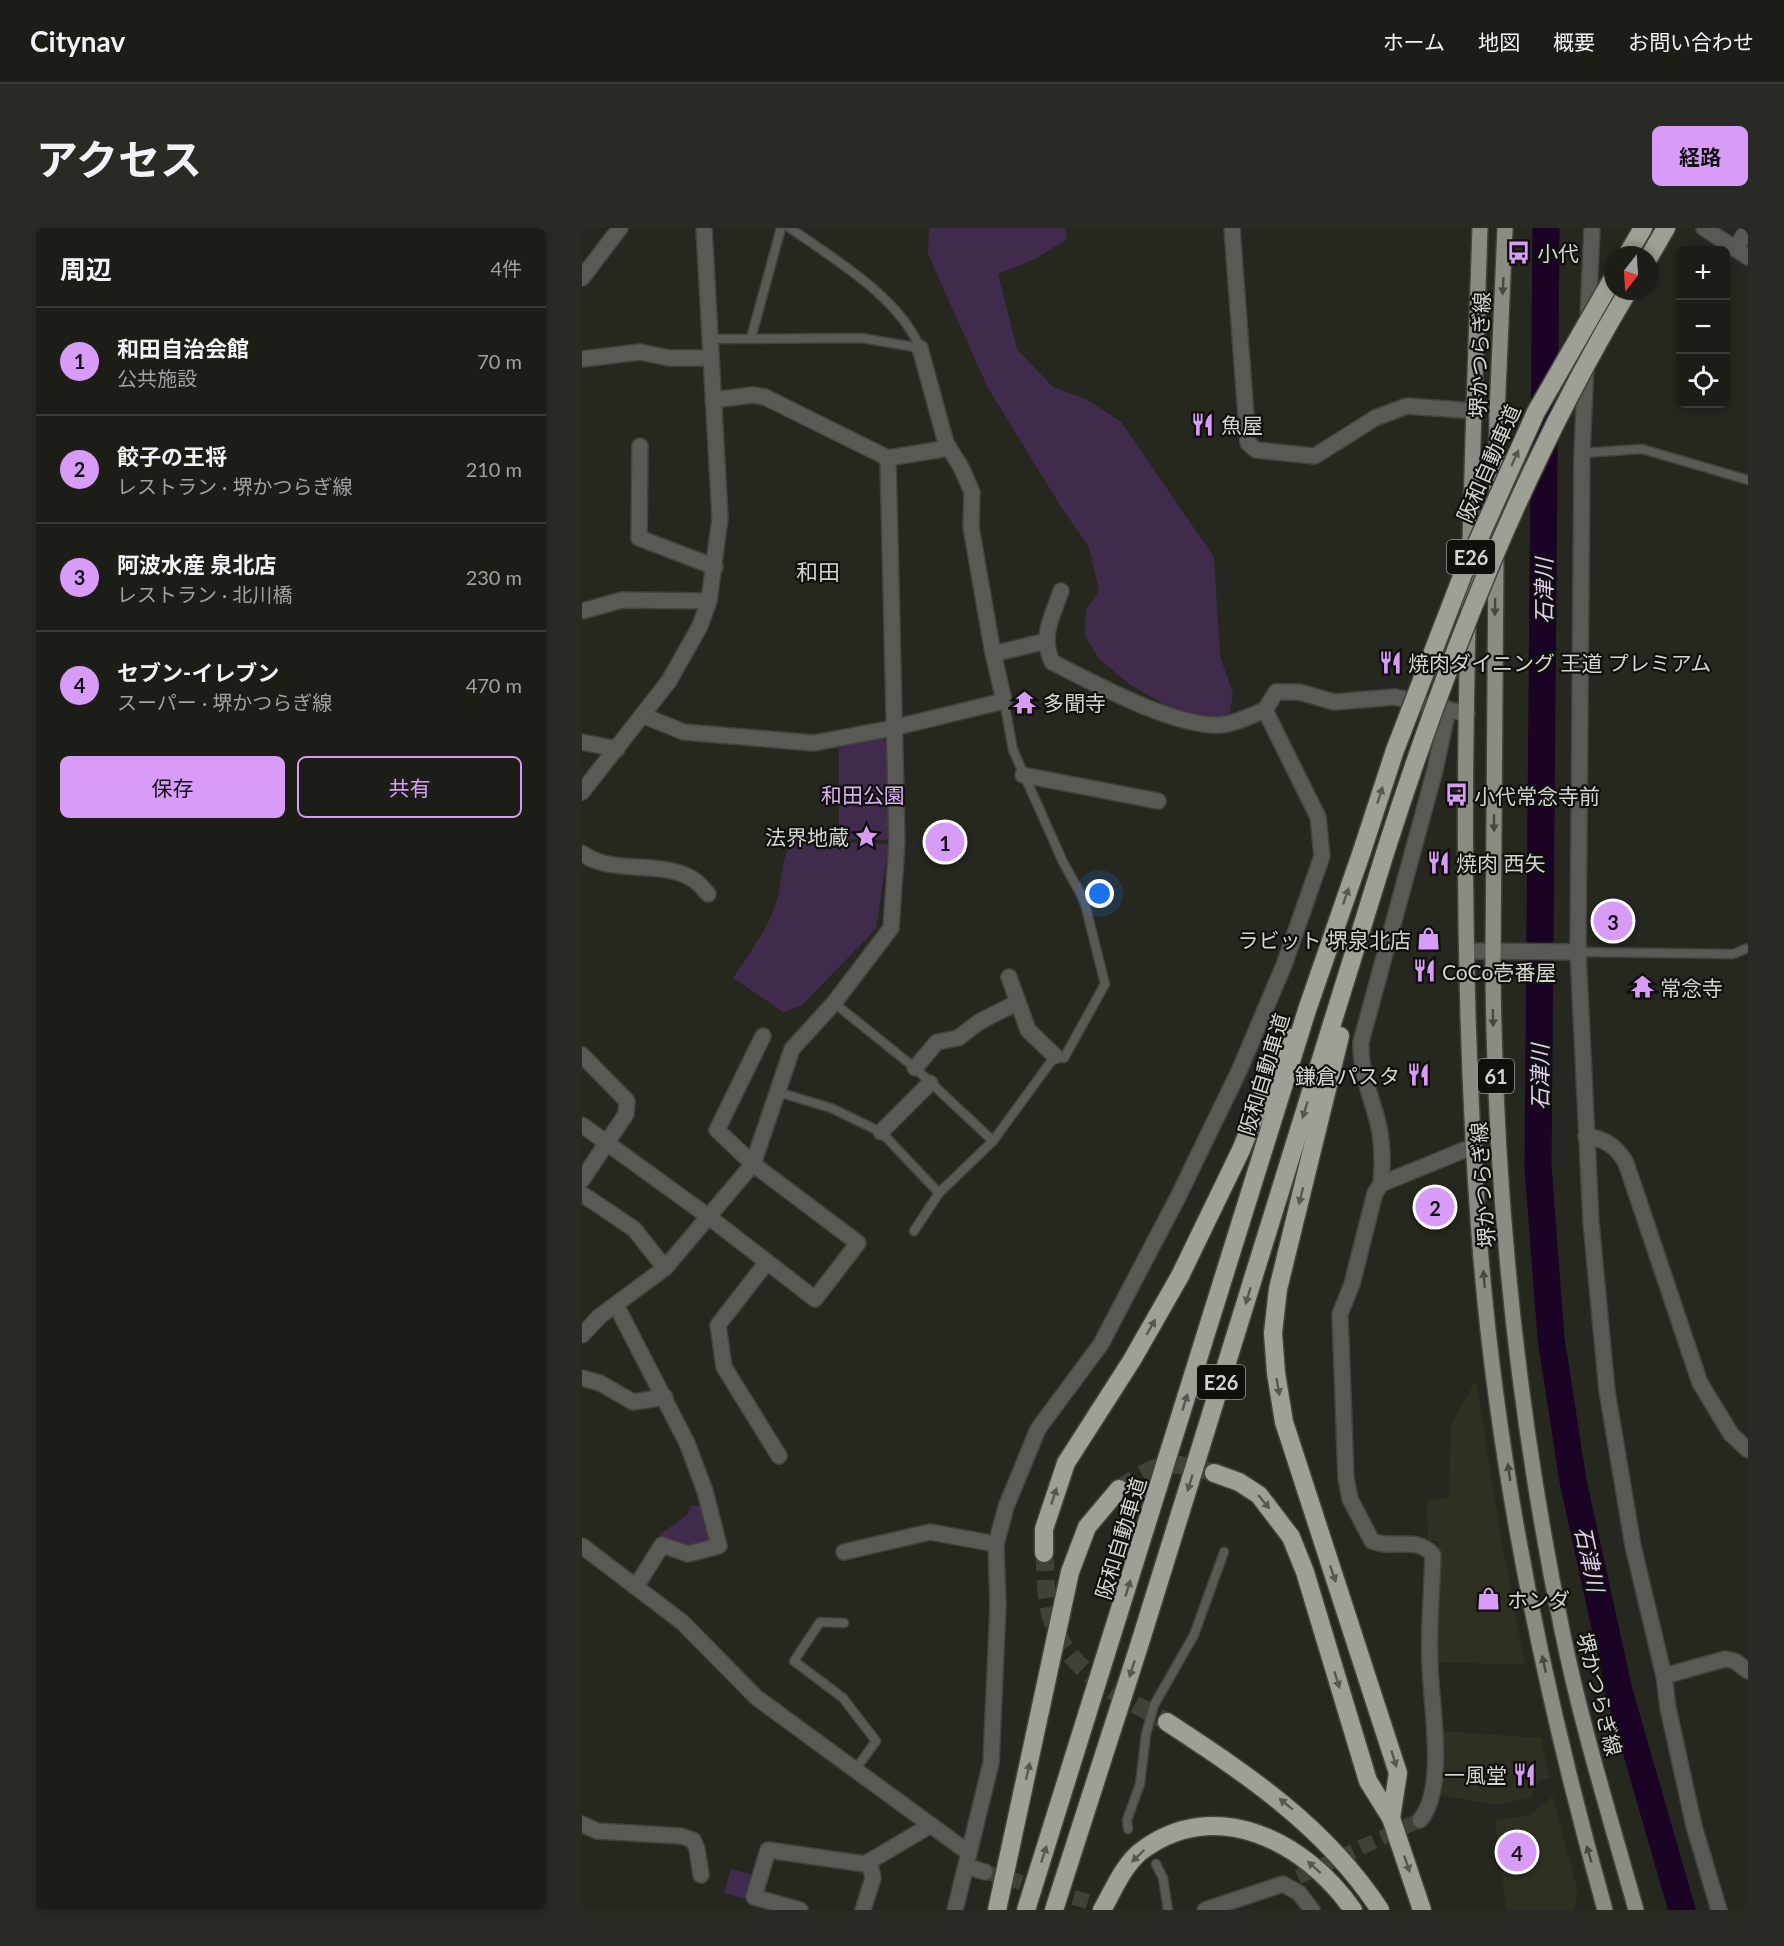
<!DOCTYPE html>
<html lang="ja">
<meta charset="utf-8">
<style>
body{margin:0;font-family:Lato,"Noto Sans JP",sans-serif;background:#292a24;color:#f1f3f6}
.controls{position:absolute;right:18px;top:18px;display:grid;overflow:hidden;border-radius:9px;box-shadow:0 3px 9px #0003}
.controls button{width:54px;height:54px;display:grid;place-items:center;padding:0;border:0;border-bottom:2px solid #3a3b36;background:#1c1d17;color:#f1f3f6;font:30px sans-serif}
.compass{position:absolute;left:1022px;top:18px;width:54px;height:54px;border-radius:50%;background:#1c1d17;box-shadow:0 3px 9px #0003;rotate:197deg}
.you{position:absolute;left:518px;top:666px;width:21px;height:21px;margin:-15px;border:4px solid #fff;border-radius:50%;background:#1a73e8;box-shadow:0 0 0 9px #1a73e833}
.badge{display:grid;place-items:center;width:39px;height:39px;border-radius:50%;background:#d89bf8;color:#111;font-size:20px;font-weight:700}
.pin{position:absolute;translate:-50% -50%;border:3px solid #fff;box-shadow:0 2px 6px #0006}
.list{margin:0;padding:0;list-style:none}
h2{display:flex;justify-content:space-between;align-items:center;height:78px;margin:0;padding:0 24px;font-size:26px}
h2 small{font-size:20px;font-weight:400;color:#a0a2a1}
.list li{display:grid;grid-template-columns:39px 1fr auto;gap:18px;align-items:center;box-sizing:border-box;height:108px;padding:0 24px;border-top:2px solid #3a3b36}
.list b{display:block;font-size:22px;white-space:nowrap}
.list p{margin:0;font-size:20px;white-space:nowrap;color:#a0a2a1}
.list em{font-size:20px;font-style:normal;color:#a0a2a1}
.actions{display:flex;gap:12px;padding:18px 24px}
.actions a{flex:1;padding:14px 0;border:2px solid #d89bf8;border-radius:9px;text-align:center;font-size:21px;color:#d89bf8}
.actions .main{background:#d89bf8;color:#111}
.icon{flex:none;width:33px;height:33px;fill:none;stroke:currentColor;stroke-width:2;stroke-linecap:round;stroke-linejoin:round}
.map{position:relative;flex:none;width:1166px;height:1682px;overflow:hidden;border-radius:9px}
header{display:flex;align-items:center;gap:36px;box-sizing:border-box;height:84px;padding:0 30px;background:#1c1d17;border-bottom:2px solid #3a3b36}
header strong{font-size:28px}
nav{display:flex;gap:33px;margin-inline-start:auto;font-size:21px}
.intro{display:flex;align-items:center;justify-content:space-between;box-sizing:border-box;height:144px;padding:0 36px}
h1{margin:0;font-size:42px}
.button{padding:15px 27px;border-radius:9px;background:#d89bf8;color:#111;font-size:21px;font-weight:700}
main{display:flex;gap:36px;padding:0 36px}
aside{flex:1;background:#1c1d17;border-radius:9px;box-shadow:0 3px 9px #0003}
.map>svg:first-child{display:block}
</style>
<header>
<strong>Citynav</strong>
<nav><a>ホーム</a><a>地図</a><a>概要</a><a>お問い合わせ</a></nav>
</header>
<div class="intro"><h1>アクセス</h1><a class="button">経路</a></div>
<main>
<aside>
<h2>周辺<small>4件</small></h2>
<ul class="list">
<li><span class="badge">1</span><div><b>和田自治会館</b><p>公共施設</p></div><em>70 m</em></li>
<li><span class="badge">2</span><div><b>餃子の王将</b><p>レストラン · 堺かつらぎ線</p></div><em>210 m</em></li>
<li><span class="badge">3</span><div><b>阿波水産 泉北店</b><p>レストラン · 北川橋</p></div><em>230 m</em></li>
<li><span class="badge">4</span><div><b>セブン-イレブン</b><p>スーパー · 堺かつらぎ線</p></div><em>470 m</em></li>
</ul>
<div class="actions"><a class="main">保存</a><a>共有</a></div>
</aside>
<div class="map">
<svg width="1166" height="1682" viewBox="0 0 1166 1682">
<rect width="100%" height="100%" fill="#26271f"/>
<!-- built -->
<g fill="#2e3122">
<polygon points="894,1152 919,1309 943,1437 854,1434 856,1313 846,1313 845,1273 867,1269 869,1197"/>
<polygon points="860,1503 959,1510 968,1550 957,1553 948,1570 914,1577 860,1567 856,1563"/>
<polygon points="971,1568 993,1653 995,1664 993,1682 924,1682 913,1592 949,1587"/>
</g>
<!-- green -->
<g fill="#412b4d">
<polygon points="347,0 483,0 485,11 453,31 416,46 435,121 471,159 504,171 539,194 632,329 638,428 651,466 646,493 600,486 550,458 517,431 503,408 504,382 517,363 507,319 479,279 405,158 346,26"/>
<polygon points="297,509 305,515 307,612 257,611 257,518"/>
<path d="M215,603L226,604V613L307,616V628L304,633L294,701L219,778L201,784L151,750C169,723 190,696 197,664C201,645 199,625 214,612Z"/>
<polygon points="110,1277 120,1279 127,1309 122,1315 107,1320 77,1307 104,1288"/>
<polygon points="149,1641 171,1647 164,1671 142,1665"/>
</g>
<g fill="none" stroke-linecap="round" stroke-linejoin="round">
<!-- river -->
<polyline stroke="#1a0325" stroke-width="27" points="964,0 956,939 969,1110 991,1253 1037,1463 1100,1682"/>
<!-- minor-tunnel -->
<g stroke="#404139" stroke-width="15" stroke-dasharray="15 8" stroke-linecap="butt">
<polyline points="403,1644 535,1682"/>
<polyline points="716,1649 838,1592"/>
</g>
<!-- motorway-tunnel -->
<g stroke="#404139" stroke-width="18" stroke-dasharray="18 9" stroke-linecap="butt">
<path d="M537,1261C577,1234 586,1231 632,1245"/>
<path d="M462,1325C464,1341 463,1359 466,1375C476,1441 533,1464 585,1494"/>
</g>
<defs>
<g id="service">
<path d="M208,0C252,31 317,69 338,120"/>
<polyline points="169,110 199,0"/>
<polyline points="128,111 280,110 338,120"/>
<polyline points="1000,225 1060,221 1166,252"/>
<polyline points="996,724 1151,726 1166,720"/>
<polyline points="252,775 333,840 411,913"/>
<polyline points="196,864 249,880 299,904 357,965 332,1003"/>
<polyline points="357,965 411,913 473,828 482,830 523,756 502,672 481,634 431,522 422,473"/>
<polyline points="262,1395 238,1394 212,1433 261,1470 294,1513 273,1542"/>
<polyline points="546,1601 545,1592 558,1556 564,1506 572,1477 612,1407 642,1324"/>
<polyline points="574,1636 581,1650 586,1682"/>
</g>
<g id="minor">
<polyline points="650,0 666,215 674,222 733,228 793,190 825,178 893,183"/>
<polyline points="1010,0 1000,225 996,724 1009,994 1025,1163 1051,1318 1082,1448 1086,1480 1112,1598 1137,1682"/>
<polyline points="1122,0 1166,29"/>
<polyline points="1153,21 1166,1"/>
<polyline points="0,50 38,0"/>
<polyline points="0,131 58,124 87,130 129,130"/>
<polyline points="131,172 171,167 183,169 306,230 367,220"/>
<polyline points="58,218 57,310 133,339"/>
<path d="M479,363C470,390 458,407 470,434C511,455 594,500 639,497C653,496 670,487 683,482"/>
<polyline points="0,383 40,372 127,373"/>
<polyline points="411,426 464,413"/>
<polyline points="62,488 102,504 232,515 311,500 422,473 410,420 389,299 390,264 379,239 364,215 338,120"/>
<polyline points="0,514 35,521"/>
<polyline points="441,547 576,573"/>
<path d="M0,625C27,647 78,632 109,650C115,653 121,660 126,666"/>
<polyline points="885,723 996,724"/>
<polyline points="427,749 446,802 473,828"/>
<polyline points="0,827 45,873 44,886 0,952"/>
<polyline points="333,840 355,814 376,810 397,794 436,774"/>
<polyline points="0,897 127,989 233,1071 276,1015 171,936 135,902 181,808"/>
<polyline points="299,904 348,855"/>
<path d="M1004,908C1023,911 1034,918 1044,935L1118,1155L1149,1206L1166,1222"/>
<path d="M799,956C801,935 801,916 796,895C789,868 778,843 779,814L853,542L866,481"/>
<polyline points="0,966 52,1001 83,1040"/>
<polyline points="185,1034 136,1097 142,1139 197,1228"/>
<polyline points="34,1077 105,1215 123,1263 137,1318 106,1326 80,1317 55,1357"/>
<polyline points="0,1107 18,1088 83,1040 171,936 210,821 252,775 309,700 315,614 306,230"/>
<polyline points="0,1150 18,1155 51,1174 83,1169"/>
<polyline points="0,1318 100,1394 175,1470 387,1625"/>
<polyline points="262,1324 348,1304 414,1316"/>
<polyline points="1082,1448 1143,1431 1153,1433 1166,1443"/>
<path d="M838,1592C865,1561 849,1478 848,1438C846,1402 850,1364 851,1327C834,1307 811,1322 790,1313L768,1271L764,1250L758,1086L770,1056L793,965L799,956L892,918"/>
<polyline points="0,1596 15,1603 99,1608 111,1612 115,1621 119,1647"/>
<polyline points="384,1638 403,1644"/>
<polyline points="218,1682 172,1669 186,1622 283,1636 349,1597"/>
<polyline points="281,1682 291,1650 287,1633"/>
<polyline points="373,1682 409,1535 416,1378 414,1316 424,1279 456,1201 519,1116 596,969 657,843 702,737 740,628 736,589 683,482 694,464 717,464 752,474 813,469 885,486"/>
<polyline points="623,1682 701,1656 717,1665 730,1682"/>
</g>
<polyline id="tertiary" points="0,564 87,453 118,398 127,373 138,290 122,0"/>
<g id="primary">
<path d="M898,0C887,334 872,671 897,1005C914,1233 961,1462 1023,1682"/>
<path d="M923,0L915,186L911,735C912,957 935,1183 980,1402C999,1496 1028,1589 1054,1682"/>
</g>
<g id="motorway">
<polyline points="1045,27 1061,0"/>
<polyline points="1067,29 1084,0"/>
<polyline points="758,808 696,1061 691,1105 694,1145 702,1194 816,1545 809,1590"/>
<polyline points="632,1245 657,1254 677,1267 709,1309 723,1344 786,1553 809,1590 840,1682"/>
<polyline points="462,1325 462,1301 484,1235 550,1132 598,1048 659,922 698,827 708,810"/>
<path d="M585,1494C666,1547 744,1599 798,1682"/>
<polyline points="415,1682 488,1344 505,1299 537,1261"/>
<polyline points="444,1682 725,782 780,623"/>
<polyline points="472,1682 557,1418 803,625"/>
<path d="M520,1682C531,1663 541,1638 558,1624C633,1566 724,1614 771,1682"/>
</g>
</defs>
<!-- service casing -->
<use href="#service" stroke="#42433b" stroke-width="11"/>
<!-- minor casing -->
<use href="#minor" stroke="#42433b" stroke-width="18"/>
<!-- tertiary casing -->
<use href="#tertiary" stroke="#42433b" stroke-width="18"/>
<!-- primary casing -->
<use href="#primary" stroke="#42433b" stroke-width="18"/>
<!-- motorway casing -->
<use href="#motorway" stroke="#42433b" stroke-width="21"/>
<!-- service -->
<use href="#service" stroke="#595a55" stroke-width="8"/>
<!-- minor -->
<use href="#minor" stroke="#595a55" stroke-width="15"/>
<!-- tertiary -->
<use href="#tertiary" stroke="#595a55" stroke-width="15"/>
<!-- primary -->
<use href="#primary" stroke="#8a8c83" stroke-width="15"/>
<!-- motorway -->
<use href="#motorway" stroke="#9ea096" stroke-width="18"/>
<defs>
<g id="motorway-bridge">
<polyline points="780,623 813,522 881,346 954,184 1031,50"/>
<path d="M803,625C865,431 941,238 1046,63"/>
</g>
</defs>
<!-- motorway-bridge casing -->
<use href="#motorway-bridge" stroke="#42433b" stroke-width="21" stroke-linecap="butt"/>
<!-- motorway-bridge -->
<use href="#motorway-bridge" stroke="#9ea096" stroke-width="18"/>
</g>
<!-- one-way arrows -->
<defs><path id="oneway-solid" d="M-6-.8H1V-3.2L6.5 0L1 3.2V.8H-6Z" transform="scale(1.5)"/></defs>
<g fill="#464842">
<use href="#oneway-solid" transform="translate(921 58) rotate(93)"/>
<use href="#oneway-solid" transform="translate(913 379) rotate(91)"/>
<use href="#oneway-solid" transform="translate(912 595) rotate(90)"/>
<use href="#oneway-solid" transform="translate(911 790) rotate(89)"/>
<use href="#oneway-solid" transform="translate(902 1051) rotate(-95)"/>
<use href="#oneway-solid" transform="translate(927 1244) rotate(-98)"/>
<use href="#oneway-solid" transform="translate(962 1436) rotate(-102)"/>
<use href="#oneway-solid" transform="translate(1007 1626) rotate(-106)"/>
</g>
<g fill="#565851">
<use href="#oneway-solid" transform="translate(933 230) rotate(-66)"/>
<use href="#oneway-solid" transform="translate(798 567) rotate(-72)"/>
<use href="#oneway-solid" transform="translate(764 668) rotate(-71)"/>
<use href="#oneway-solid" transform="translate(723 882) rotate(107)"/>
<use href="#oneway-solid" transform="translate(719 968) rotate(104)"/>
<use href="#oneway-solid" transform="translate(666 1068) rotate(107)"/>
<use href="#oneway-solid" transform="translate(569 1099) rotate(-60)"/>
<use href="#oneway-solid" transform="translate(696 1159) rotate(80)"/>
<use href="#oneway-solid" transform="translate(603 1174) rotate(-73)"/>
<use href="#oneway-solid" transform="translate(608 1255) rotate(107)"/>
<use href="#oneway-solid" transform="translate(472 1268) rotate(-72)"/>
<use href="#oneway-solid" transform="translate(682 1274) rotate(51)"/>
<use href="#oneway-solid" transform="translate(751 1346) rotate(71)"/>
<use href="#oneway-solid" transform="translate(546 1360) rotate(-73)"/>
<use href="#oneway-solid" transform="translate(550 1441) rotate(108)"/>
<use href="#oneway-solid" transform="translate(755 1452) rotate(73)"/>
<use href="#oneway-solid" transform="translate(812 1531) rotate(73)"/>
<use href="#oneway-solid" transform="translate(446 1543) rotate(-77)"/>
<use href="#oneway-solid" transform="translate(704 1576) rotate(-141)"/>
<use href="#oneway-solid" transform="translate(462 1626) rotate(-72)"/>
<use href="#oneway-solid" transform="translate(556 1628) rotate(136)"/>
<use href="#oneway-solid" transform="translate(825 1636) rotate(71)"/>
<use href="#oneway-solid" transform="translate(732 1639) rotate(-138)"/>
</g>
<!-- icons -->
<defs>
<symbol id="bus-bare" viewBox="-9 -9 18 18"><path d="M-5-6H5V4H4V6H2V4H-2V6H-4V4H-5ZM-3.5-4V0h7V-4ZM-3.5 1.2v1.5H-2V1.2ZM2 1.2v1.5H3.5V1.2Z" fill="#d89bf8" stroke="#0f100c" stroke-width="2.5" paint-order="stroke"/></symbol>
<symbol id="restaurant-bare" viewBox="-9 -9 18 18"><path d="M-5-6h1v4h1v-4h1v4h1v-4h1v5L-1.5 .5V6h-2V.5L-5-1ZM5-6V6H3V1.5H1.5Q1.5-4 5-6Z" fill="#d89bf8" stroke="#0f100c" stroke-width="2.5" paint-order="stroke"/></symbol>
<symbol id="temple-bare" viewBox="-9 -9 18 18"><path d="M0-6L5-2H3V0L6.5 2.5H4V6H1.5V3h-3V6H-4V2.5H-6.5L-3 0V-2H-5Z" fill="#d89bf8" stroke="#0f100c" stroke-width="2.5" paint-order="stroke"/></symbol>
<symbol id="sight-bare" viewBox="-9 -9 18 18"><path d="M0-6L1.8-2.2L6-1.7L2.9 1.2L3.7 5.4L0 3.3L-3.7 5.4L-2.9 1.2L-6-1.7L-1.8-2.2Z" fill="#d89bf8" stroke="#0f100c" stroke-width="2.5" paint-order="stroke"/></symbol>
<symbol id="shop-bare" viewBox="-9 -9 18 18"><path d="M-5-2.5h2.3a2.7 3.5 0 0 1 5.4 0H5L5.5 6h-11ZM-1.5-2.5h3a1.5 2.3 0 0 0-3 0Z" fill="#d89bf8" stroke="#0f100c" stroke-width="2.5" paint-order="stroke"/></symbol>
</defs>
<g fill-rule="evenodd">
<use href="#bus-bare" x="920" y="8" width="33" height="33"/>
<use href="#restaurant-bare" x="604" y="180" width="33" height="33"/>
<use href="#restaurant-bare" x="792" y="418" width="33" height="33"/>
<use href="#temple-bare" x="426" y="458" width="33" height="33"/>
<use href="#bus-bare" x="858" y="550" width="33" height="33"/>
<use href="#sight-bare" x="268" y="592" width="33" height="33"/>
<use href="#restaurant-bare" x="840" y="618" width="33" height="33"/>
<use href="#shop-bare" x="830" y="694" width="33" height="33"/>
<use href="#restaurant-bare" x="826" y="726" width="33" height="33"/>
<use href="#temple-bare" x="1044" y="742" width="33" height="33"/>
<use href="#restaurant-bare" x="820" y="830" width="33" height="33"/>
<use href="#shop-bare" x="890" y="1354" width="33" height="33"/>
<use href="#restaurant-bare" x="926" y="1530" width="33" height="33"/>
</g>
<g text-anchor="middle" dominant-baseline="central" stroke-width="4.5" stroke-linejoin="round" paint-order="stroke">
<!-- shield labels -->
<g fill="#0f100c" stroke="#999a94" stroke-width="1.5">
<rect x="865" y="312" width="48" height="34" rx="4.5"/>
<rect x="896" y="831" width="36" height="34" rx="4.5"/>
<rect x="615" y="1137" width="48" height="34" rx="4.5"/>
</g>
<g font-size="20" font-weight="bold" fill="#d4d5cf">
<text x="889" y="329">E26</text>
<text x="914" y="848">61</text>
<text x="639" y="1154">E26</text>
</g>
<!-- poi labels -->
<g font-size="21" fill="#d4d5cf" stroke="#0f100c" text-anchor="start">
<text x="955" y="24">小代</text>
<text x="639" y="196">魚屋</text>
<text x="826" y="434">焼肉ダイニング 王道 プレミアム</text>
<text x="461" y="474">多聞寺</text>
<text x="892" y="567">小代常念寺前</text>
<text x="267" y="608" text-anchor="end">法界地蔵</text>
<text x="874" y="634">焼肉 西矢</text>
<text x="829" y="711" text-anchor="end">ラビット 堺泉北店</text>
<text x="860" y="743">CoCo壱番屋</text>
<text x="1078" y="759">常念寺</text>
<text x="818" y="847" text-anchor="end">鎌倉パスタ</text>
<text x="925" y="1371">ホンダ</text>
<text x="925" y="1546" text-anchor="end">一風堂</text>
</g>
<!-- street labels -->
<g font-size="21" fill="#d4d5cf" stroke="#0f100c">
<text transform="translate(897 127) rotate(-88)">堺かつらぎ線</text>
<text transform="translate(906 235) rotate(-66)">阪和自動車道</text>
<text transform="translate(681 846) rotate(-73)">阪和自動車道</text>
<text transform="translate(900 957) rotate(-94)">堺かつらぎ線</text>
<text transform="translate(538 1310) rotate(-73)">阪和自動車道</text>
<text transform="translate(1018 1466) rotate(76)">堺かつらぎ線</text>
</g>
<!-- park labels -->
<g font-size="21" fill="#dbb0f4" stroke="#0f100c">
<text x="281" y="566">和田公園</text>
</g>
<!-- neighbourhood labels -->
<g font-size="22" fill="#d4d5cf" stroke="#0f100c">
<text x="236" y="343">和田</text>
</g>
<!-- water labels -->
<g font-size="22" font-style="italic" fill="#e6cdf6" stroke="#0f100c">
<text transform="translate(961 363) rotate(-90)">石津川</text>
<text transform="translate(957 849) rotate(-90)">石津川</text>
<text transform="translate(1008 1331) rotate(78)">石津川</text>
</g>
</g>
</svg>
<div class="controls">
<button>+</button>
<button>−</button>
<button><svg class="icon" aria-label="locate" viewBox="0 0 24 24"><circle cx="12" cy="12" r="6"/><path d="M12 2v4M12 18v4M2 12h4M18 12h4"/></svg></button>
</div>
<svg class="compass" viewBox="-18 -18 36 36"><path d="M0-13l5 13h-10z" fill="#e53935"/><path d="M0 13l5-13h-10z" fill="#a0a2a1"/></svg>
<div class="you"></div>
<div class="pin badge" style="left:363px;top:614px">1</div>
<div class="pin badge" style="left:853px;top:979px">2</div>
<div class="pin badge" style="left:1031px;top:693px">3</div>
<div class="pin badge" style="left:935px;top:1624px">4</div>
</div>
</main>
